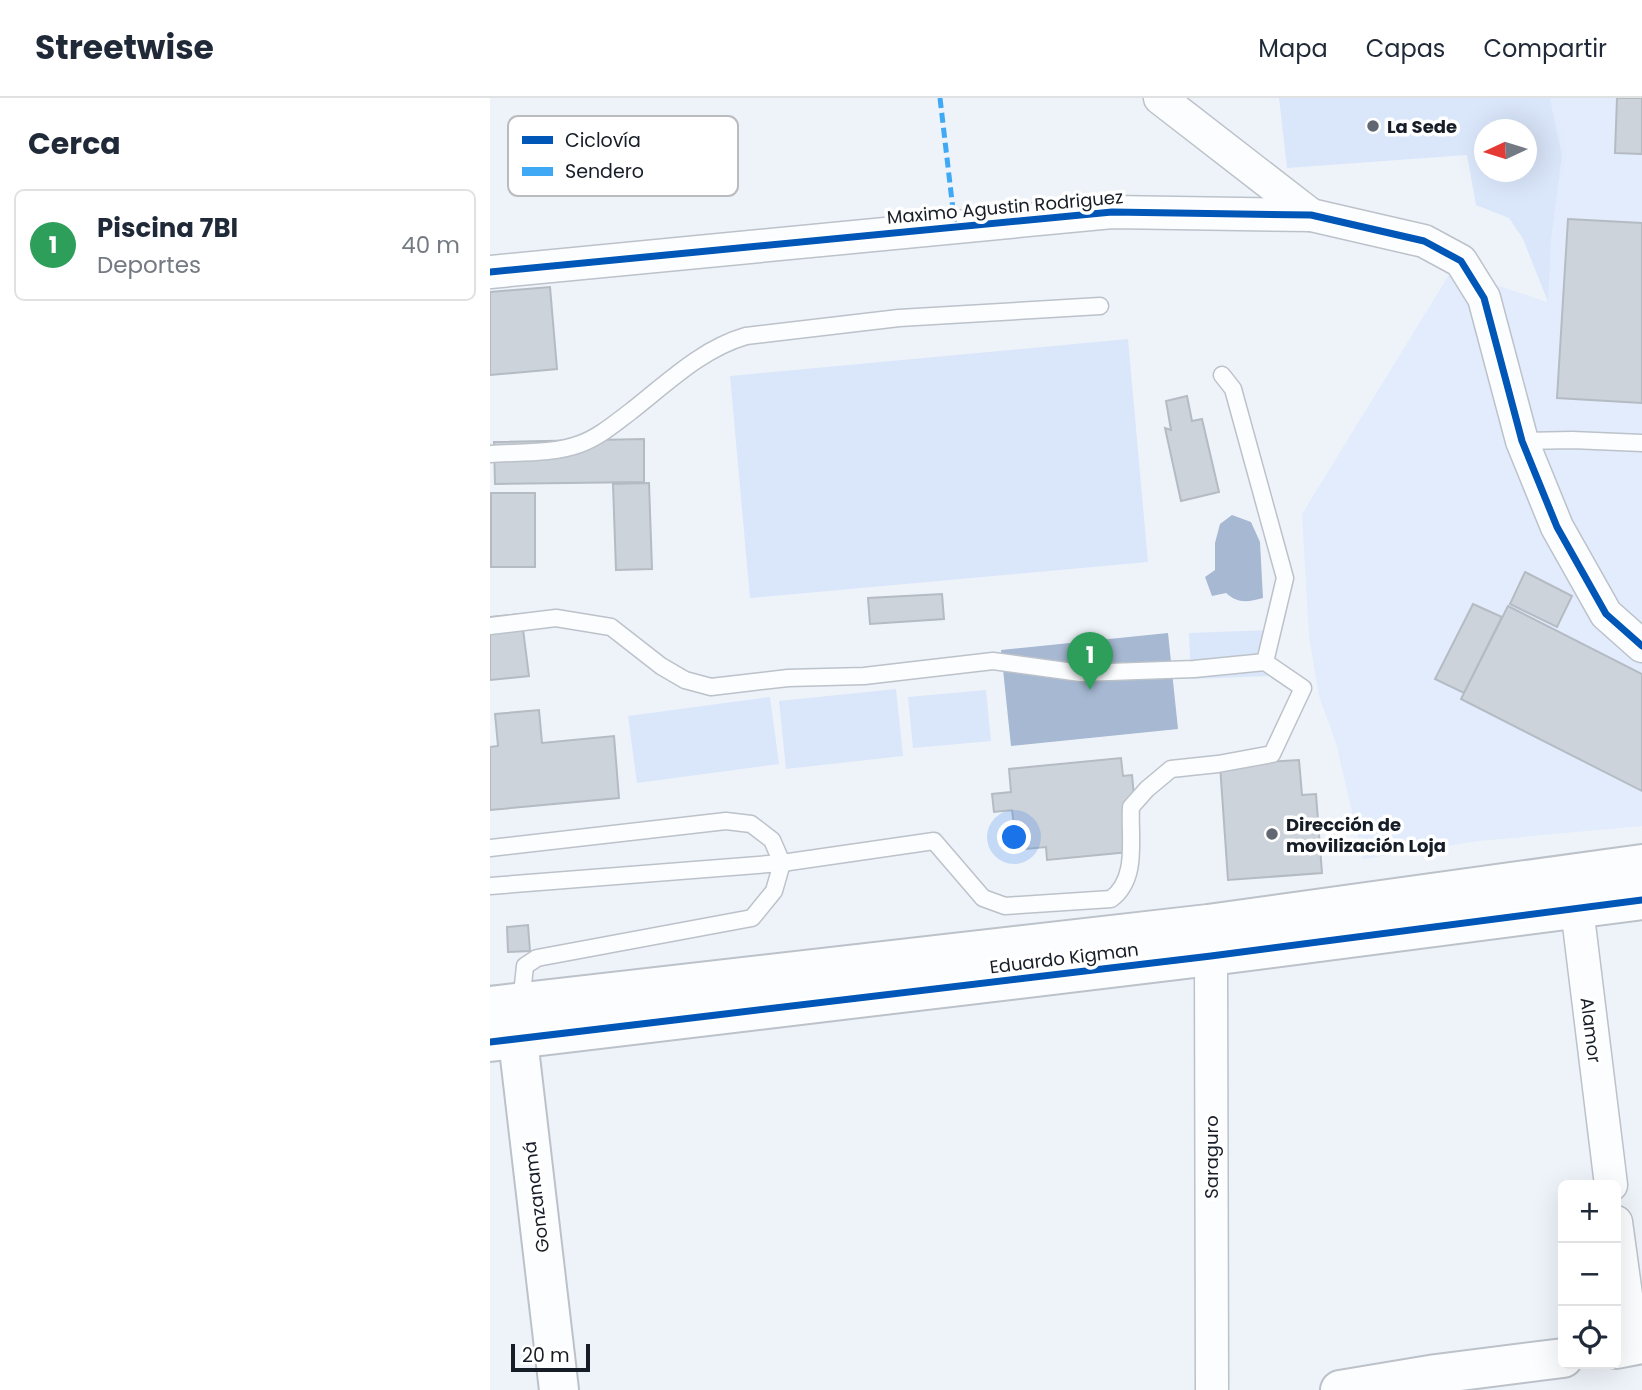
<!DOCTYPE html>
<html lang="es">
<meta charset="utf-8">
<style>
body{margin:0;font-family:Poppins,sans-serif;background:#f2f2f3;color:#1f2937}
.controls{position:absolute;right:21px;bottom:21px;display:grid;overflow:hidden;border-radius:10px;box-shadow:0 7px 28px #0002}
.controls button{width:63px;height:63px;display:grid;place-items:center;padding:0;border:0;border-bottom:2px solid #e0e1e3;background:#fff;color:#1f2937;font:35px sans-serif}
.compass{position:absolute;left:984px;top:21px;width:63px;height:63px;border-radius:50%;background:#fff;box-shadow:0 7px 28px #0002;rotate:266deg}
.scale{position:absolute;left:21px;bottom:18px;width:79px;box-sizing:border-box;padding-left:7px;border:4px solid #161d27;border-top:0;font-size:19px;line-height:24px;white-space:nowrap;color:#161d27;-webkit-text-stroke:5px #fff;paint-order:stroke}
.you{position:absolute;left:525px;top:740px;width:24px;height:24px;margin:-18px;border:5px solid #fff;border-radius:50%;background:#1a73e8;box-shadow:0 0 0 10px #1a73e833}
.badge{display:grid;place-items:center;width:46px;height:46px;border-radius:50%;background:#ea580c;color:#fff;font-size:23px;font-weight:700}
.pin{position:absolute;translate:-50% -58px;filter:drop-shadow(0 2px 4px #0008)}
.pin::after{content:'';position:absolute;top:37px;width:24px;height:21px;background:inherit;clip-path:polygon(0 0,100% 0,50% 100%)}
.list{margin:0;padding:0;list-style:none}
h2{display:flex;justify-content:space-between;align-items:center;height:91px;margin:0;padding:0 28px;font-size:30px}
h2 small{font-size:23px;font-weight:400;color:#747a83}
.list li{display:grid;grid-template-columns:46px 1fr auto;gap:21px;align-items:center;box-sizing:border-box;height:112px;margin:0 14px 14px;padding:0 14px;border:2px solid #e0e1e3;border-radius:10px}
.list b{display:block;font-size:26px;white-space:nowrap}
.list p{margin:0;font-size:23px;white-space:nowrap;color:#747a83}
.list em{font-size:23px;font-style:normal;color:#747a83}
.icon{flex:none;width:38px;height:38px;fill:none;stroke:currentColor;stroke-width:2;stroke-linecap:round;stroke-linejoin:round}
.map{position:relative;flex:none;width:1152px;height:1292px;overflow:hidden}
header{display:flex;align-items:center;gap:42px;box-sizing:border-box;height:98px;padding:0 35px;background:#fff;border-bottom:2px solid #e0e1e3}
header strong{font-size:33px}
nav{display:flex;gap:38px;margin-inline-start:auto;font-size:24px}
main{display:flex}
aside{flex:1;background:#fff}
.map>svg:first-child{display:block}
</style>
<header>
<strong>Streetwise</strong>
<nav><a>Mapa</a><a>Capas</a><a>Compartir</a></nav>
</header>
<main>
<aside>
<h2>Cerca<small></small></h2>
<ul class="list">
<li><span class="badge" style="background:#2e9e5b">1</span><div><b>Piscina 7BI</b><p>Deportes</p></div><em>40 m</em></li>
</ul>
</aside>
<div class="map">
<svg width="1152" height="1292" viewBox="0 0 1152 1292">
<rect width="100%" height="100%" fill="#eef3fa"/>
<!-- built -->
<polygon fill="#e2ecfc" points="1060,0 1152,0 1152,728 989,743 873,761 846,645 829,598 819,538 812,416 962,172 1057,204 1061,142 1072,58"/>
<!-- green -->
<g fill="#dae6fa" fill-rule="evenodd">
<path d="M789,0H1060L1072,58L1061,142L1058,204L1033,141L1019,120L986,107L977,57L797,70ZM995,32H1036V74H995Z"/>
<polygon points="638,241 658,464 260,500 240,278"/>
<polygon points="783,532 785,578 701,581 699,535"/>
<polygon points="406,591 413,658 296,671 289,603"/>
<polygon points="496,592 501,643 423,650 418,599"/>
<polygon points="280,599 289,666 147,685 138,618"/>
</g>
<!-- water -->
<g fill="#a6b8d2">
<path d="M742,417L761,424L770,444L773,500C758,504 748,506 736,495L722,498L715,479L725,472V445L730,426Z"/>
<polygon points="678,535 688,631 521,648 511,552"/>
</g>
<!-- building -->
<g fill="#cdd3db" stroke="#b5bbc3" stroke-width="2">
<polygon points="1127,0 1152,0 1152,56 1125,55"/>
<polygon points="1078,121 1152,125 1152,305 1067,300"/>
<polygon points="60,189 67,271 0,277 0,194"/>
<polygon points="697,298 702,323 712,321 729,394 691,403 675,330 681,332 676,303"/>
<polygon points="154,341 154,384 5,386 4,344"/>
<polygon points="159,385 162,471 126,472 123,386"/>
<rect x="1" y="395" width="44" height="74"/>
<polygon points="1035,474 1082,498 1067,529 1020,506"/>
<polygon points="452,496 454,521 380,526 378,500"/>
<polygon points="983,506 1012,519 974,595 945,581"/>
<polygon points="1018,508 1152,576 1152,693 971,601"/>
<polygon points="31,516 39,578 0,582 0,519"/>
<polygon points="49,612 52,645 124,638 129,700 0,712 0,649 8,648 5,616"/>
<polygon points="631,660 633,678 642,677 649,753 557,762 556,749 536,751 533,726 524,727 522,712 504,714 502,696 521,694 519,671"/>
<polygon points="809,662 812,697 826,696 832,775 738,782 730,667"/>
<polygon points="38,827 40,853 18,854 17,829"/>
</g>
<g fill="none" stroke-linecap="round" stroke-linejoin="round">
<defs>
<g id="service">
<polyline points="1032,343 1082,342 1152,345"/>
<path d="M0,356C29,354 63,356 90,346C109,339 124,326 140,314C176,286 211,251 256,238L409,220L610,208"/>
<polyline points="0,528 66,520 121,529 171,568 195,582 221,589 298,580 374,578 503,563 591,575 704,571 775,564"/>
<polyline points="0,750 236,723 261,726 282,742 292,765 284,793 262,820 47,860 35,868 31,905"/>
<path d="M0,788L292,765L444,743L493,800L515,808L621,801C649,780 639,740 641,709L657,691L681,671L728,666L782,656L813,590L775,564L795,480L743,291L732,277"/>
</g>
<g id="minor">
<polyline points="670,0 821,117"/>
<polyline points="0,174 622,114 821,117 934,143 971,163 994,200 1032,343 1067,429 1116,516 1152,548"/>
<polyline points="1084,786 1121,1087"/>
<polyline points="719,835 721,858 722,1292"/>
<polyline points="1126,1124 1143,1248"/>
</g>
<g id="tertiary">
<polyline points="0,908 718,826 1152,766"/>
<polyline points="22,916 28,942 69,1292"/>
<polyline points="0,944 721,858 1152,802"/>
<polyline points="1126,1251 1152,1246"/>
<polyline points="850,1292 946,1276 1073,1260"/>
</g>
</defs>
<!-- service casing -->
<use href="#service" stroke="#bcc2ca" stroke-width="19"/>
<!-- minor casing -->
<use href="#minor" stroke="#bcc2ca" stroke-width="35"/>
<!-- tertiary casing -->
<use href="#tertiary" stroke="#bcc2ca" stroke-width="42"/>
<!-- service -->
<use href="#service" stroke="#fcfdfe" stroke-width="16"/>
<!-- minor -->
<use href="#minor" stroke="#fcfdfe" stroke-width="32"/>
<!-- tertiary -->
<use href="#tertiary" stroke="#fcfdfe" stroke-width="38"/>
<!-- quiet -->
<polyline stroke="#3fa9f5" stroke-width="5" stroke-dasharray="10 5" stroke-linecap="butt" points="450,0 465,129"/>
<defs>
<g id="cycleway">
<polyline points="0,174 622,114 821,117 934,143 971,163 994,200 1032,343 1067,429 1116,516 1152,548"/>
<polyline points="0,944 721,858 1152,802"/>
</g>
</defs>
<!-- cycleway casing -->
<use href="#cycleway" stroke="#fff" stroke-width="11"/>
<!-- cycleway -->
<use href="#cycleway" stroke="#0057b8" stroke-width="7"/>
</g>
<!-- markers -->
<g fill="#626871" stroke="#fff" stroke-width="2.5">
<circle cx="883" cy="28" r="7"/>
<circle cx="782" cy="736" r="7"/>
</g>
<g text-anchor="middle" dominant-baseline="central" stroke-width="7" stroke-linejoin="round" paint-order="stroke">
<!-- poi labels -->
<g font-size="18" font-weight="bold" fill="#161d27" stroke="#fff" text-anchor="start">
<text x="897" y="28">La Sede</text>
<text x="796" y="726">Dirección de<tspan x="796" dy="21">movilización Loja</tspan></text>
</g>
<!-- street labels -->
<g font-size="18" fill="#161d27" stroke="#fff">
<text transform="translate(515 109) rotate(-5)">Maximo Agustin Rodriguez</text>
<text transform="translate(574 860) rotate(-7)">Eduardo Kigman</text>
<text transform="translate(1101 932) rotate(83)">Alamor</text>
<text transform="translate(721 1059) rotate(-90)">Saraguro</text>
<text transform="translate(46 1099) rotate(-97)">Gonzanamá</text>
</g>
</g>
<!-- legend -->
<rect x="18" y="18" width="230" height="80" rx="10" fill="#fff" stroke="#b9bbbe" stroke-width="2"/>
<rect x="32" y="38" width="31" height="8" fill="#0057b8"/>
<rect x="32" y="69" width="31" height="9" fill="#3fa9f5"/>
<g font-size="19" fill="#161d27">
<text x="75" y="49">Ciclovía</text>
<text x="75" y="80">Sendero</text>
</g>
</svg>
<div class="controls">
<button>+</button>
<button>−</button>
<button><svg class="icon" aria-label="locate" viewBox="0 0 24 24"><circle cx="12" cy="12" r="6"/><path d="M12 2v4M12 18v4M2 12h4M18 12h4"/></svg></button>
</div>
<svg class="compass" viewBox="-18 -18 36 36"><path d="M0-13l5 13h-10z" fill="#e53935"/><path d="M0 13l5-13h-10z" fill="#747a83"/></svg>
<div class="scale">20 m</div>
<div class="you"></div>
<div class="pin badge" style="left:600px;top:592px;background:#2e9e5b">1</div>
</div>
</main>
